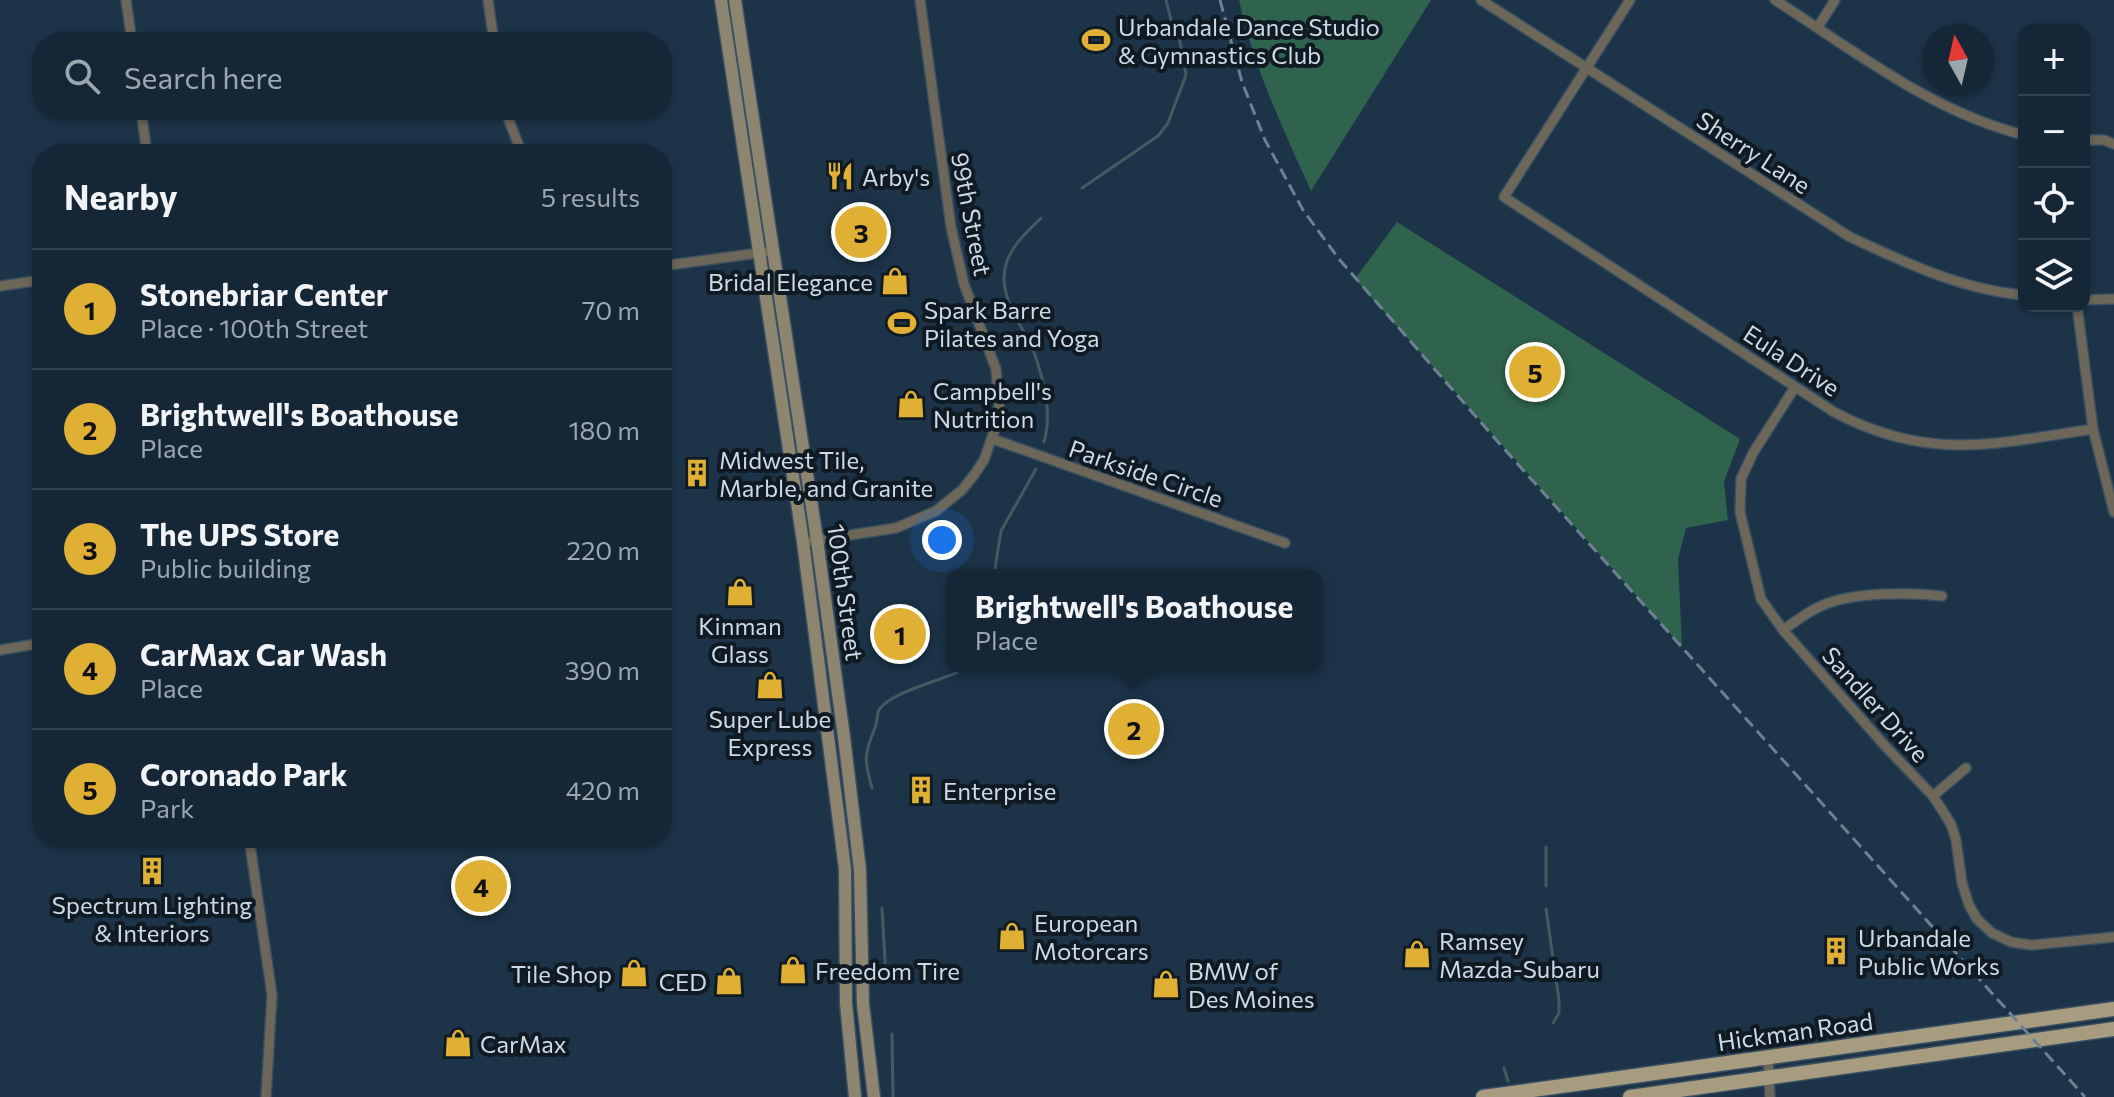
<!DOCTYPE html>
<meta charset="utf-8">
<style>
body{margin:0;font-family:Commissioner,sans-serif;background:#223242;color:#f1f3f6}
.controls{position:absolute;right:24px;top:24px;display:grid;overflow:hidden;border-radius:16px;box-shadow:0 2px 6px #0004}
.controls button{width:72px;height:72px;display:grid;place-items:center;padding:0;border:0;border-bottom:2px solid #344351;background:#152636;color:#f1f3f6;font:40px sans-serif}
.compass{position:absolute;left:1922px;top:24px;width:72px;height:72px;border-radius:50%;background:#152636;box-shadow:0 2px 6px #0004;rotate:352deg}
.you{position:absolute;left:942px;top:540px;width:28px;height:28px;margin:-20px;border:6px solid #fff;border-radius:50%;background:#1a73e8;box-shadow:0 0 0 12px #1a73e833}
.badge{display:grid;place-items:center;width:52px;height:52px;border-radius:50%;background:#dfb034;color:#111;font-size:26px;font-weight:700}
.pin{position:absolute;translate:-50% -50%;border:4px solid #fff;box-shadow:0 2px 8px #0006}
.popup{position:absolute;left:946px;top:569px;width:376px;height:104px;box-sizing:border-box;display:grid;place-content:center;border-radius:16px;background:#152636;filter:drop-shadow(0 2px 6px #0005);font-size:26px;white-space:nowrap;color:#9da5ad}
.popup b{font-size:30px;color:#f1f3f6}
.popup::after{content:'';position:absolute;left:50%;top:100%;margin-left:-16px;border:16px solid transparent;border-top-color:#152636}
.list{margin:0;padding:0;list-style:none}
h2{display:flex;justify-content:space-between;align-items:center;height:104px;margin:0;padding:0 32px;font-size:34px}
h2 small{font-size:26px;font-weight:400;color:#9da5ad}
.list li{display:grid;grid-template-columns:52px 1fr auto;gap:24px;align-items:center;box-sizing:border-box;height:120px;padding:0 32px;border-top:2px solid #344351}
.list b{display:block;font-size:30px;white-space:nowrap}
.list p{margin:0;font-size:26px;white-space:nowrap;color:#9da5ad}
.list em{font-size:26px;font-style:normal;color:#9da5ad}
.icon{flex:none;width:44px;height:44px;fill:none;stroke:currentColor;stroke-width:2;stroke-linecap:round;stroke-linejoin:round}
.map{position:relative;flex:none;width:2114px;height:1097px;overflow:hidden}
.search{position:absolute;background:#152636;box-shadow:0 2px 6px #0004;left:32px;top:32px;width:640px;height:88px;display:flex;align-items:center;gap:20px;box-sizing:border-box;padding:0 28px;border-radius:32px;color:#9da5ad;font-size:30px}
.panel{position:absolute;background:#152636;box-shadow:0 2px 6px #0004;left:32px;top:144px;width:640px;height:704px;border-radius:32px}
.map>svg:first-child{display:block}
</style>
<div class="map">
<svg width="2114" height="1097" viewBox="0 0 2114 1097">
<rect width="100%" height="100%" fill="#1c3348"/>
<!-- green -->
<g fill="#30634e">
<path d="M1239,0H1431L1311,191C1283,129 1253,66 1239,0Z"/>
<polygon points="1397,222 1740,439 1724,482 1728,520 1686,528 1678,559 1682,647 1355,279"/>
</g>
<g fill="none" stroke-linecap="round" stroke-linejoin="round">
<!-- stream -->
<g stroke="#435b60" stroke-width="3">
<polyline points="1082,188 1158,136 1168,123 1186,75 1178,31 1171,20 1166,0"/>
<path d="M1041,218C1028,231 1014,243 1007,261C994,297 1026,327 1036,358C1045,386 1052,414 1044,442"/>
<polyline points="994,575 1001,531 1036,469"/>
<path d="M872,788C864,760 864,754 875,728C877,722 877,715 879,710C890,691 949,679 969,667"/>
<polyline points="1546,847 1546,886"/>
<polyline points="882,908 886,978"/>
<polyline points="1546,909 1559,1000 1559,1013 1553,1023"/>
<polyline points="892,1034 893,1097"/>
<polyline points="1504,1068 1508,1081"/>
</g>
<defs>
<g id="minor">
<polyline points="126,0 132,42"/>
<polyline points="488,0 494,42"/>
<path d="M1481,0L1850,237C1906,263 1962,290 2024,295"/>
<path d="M1630,0L1504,197L1834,412C1928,462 1993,444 2093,429"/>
<path d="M1775,0C1855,51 1932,112 2024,135"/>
<polyline points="1818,27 1835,0"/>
<polyline points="141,110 147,154"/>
<polyline points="505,110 522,154"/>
<polyline points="2084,140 2104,140 2114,144"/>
<polyline points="662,266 766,252"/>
<polyline points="0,286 42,280"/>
<polyline points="2084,300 2114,299"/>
<polyline points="2077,306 2093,429 2114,512"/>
<polyline points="1795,387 1753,453 1741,479 1740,512 1761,599 1783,630 1886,747 1933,796 1951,824 1956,840 1962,883 1969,905 1977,919 1992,933 2011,942 2031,945 2114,937"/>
<polyline points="993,439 1285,543"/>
<polyline points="811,541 896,528 936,511 962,490 974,475 984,460 997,423 999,405 996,369 964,284 951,227 920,0"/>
<path d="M1783,630C1795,622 1807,612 1821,606C1851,592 1909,592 1942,596"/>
<polyline points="0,650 42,643"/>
<polyline points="1933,796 1966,768"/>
<polyline points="249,838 272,995 266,1097"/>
<polyline points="1768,1058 1770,1097"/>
</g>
<g id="secondary">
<polyline points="721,0 803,542 845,869 846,1003 855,1097"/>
<polyline points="735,0 817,540 844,737 860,870 863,1004 874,1097"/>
</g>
<g id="primary">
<polyline points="1483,1097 2114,1009"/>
<polyline points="1630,1097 2114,1029"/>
</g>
</defs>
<!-- minor casing -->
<use href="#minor" stroke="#384e61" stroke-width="12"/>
<!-- secondary casing -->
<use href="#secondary" stroke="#384e61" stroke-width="15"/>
<!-- primary casing -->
<use href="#primary" stroke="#384e61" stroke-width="17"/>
<!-- minor -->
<use href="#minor" stroke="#6c6759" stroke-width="9"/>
<!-- secondary -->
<use href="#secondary" stroke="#8d856f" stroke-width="12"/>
<!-- primary -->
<use href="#primary" stroke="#a79c80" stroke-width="14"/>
<!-- rail -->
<polyline stroke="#6e8192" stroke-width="3" stroke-dasharray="12 6" stroke-linecap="butt" points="1220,0 1242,82 1265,140 1303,210 1339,259 1498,442 2085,1097"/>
</g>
<!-- icons -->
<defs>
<symbol id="stadium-bare" viewBox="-9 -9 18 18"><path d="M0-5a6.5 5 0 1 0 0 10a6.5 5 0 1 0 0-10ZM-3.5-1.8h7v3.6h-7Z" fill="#dfb034" stroke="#101a23" stroke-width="2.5" paint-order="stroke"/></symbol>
<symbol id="restaurant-bare" viewBox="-9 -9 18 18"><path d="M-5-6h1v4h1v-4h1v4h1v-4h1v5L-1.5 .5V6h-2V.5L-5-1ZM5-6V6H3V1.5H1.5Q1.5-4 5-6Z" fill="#dfb034" stroke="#101a23" stroke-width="2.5" paint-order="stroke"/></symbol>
<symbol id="shop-bare" viewBox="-9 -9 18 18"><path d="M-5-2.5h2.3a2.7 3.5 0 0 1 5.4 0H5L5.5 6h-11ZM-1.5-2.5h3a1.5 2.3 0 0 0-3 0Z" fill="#dfb034" stroke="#101a23" stroke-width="2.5" paint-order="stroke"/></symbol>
<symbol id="building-bare" viewBox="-9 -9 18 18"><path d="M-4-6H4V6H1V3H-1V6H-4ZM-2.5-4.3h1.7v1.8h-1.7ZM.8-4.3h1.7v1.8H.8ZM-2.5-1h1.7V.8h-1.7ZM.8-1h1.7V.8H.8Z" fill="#dfb034" stroke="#101a23" stroke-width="2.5" paint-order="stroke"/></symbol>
</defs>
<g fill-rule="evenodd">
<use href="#stadium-bare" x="1076" y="20" width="40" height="40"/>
<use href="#restaurant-bare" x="820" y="156" width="40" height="40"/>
<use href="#shop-bare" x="875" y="261" width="40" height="40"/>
<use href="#stadium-bare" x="882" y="303" width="40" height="40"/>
<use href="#shop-bare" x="891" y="384" width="40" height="40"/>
<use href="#building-bare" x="677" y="453" width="40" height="40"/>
<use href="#shop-bare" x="720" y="572" width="40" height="40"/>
<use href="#shop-bare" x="750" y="665" width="40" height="40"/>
<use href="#building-bare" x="901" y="770" width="40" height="40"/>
<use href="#building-bare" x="132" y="851" width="40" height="40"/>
<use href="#shop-bare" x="992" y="916" width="40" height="40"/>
<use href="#building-bare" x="1816" y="931" width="40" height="40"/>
<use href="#shop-bare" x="1397" y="934" width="40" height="40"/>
<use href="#shop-bare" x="773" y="950" width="40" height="40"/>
<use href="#shop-bare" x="614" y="953" width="40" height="40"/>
<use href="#shop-bare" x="709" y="961" width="40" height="40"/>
<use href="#shop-bare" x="1146" y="964" width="40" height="40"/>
<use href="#shop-bare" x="438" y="1023" width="40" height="40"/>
</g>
<g text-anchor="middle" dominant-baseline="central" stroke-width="8" stroke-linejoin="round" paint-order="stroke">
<!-- poi labels -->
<g font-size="24" fill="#ccdae7" stroke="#101a23" text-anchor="start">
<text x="1118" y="26">Urbandale Dance Studio<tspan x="1118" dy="28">&amp; Gymnastics Club</tspan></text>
<text x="862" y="176">Arby's</text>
<text x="873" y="281" text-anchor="end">Bridal Elegance</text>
<text x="924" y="309">Spark Barre<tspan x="924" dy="28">Pilates and Yoga</tspan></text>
<text x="933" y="390">Campbell's<tspan x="933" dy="28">Nutrition</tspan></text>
<text x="719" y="459">Midwest Tile,<tspan x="719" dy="28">Marble, and Granite</tspan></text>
<text x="740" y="625" text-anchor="middle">Kinman<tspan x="740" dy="28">Glass</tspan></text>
<text x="770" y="718" text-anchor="middle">Super Lube<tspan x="770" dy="28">Express</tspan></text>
<text x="943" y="790">Enterprise</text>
<text x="152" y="904" text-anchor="middle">Spectrum Lighting<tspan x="152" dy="28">&amp; Interiors</tspan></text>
<text x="1034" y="922">European<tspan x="1034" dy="28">Motorcars</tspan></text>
<text x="1858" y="937">Urbandale<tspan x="1858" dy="28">Public Works</tspan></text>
<text x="1439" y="940">Ramsey<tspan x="1439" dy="28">Mazda-Subaru</tspan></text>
<text x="815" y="970">Freedom Tire</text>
<text x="1188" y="970">BMW of<tspan x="1188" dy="28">Des Moines</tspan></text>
<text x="612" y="973" text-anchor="end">Tile Shop</text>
<text x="707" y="981" text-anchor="end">CED</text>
<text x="480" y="1043">CarMax</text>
</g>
<!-- street labels -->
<g font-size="24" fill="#ccdae7" stroke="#101a23">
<text transform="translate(1754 152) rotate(33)">Sherry Lane</text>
<text transform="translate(972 214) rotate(79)">99th Street</text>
<text transform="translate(1792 360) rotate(33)">Eula Drive</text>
<text transform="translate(1146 473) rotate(19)">Parkside Circle</text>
<text transform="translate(846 592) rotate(82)">100th Street</text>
<text transform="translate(1876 704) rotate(48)">Sandler Drive</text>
<text transform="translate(1795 1031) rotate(-8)">Hickman Road</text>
</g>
</g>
</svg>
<div class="controls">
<button>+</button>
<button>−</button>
<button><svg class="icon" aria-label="locate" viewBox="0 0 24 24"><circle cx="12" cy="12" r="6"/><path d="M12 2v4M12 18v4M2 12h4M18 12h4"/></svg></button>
<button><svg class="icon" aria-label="layers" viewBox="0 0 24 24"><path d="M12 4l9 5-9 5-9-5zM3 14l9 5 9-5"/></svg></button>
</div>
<svg class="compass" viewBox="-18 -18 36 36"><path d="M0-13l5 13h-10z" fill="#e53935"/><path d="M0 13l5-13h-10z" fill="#9da5ad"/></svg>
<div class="you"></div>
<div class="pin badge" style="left:900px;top:634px">1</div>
<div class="pin badge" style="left:1134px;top:729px">2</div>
<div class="popup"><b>Brightwell's Boathouse</b>Place</div>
<div class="pin badge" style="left:861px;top:232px">3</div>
<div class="pin badge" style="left:481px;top:886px">4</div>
<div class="pin badge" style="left:1535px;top:372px">5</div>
<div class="search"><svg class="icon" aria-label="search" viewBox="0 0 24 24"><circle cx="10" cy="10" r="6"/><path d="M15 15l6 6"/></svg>Search here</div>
<section class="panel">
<h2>Nearby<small>5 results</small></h2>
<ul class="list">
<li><span class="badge">1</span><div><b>Stonebriar Center</b><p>Place · 100th Street</p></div><em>70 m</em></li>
<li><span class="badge">2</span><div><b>Brightwell's Boathouse</b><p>Place</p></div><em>180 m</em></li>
<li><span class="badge">3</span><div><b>The UPS Store</b><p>Public building</p></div><em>220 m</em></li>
<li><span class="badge">4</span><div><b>CarMax Car Wash</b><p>Place</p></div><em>390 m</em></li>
<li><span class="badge">5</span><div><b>Coronado Park</b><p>Park</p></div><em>420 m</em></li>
</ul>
</section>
</div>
